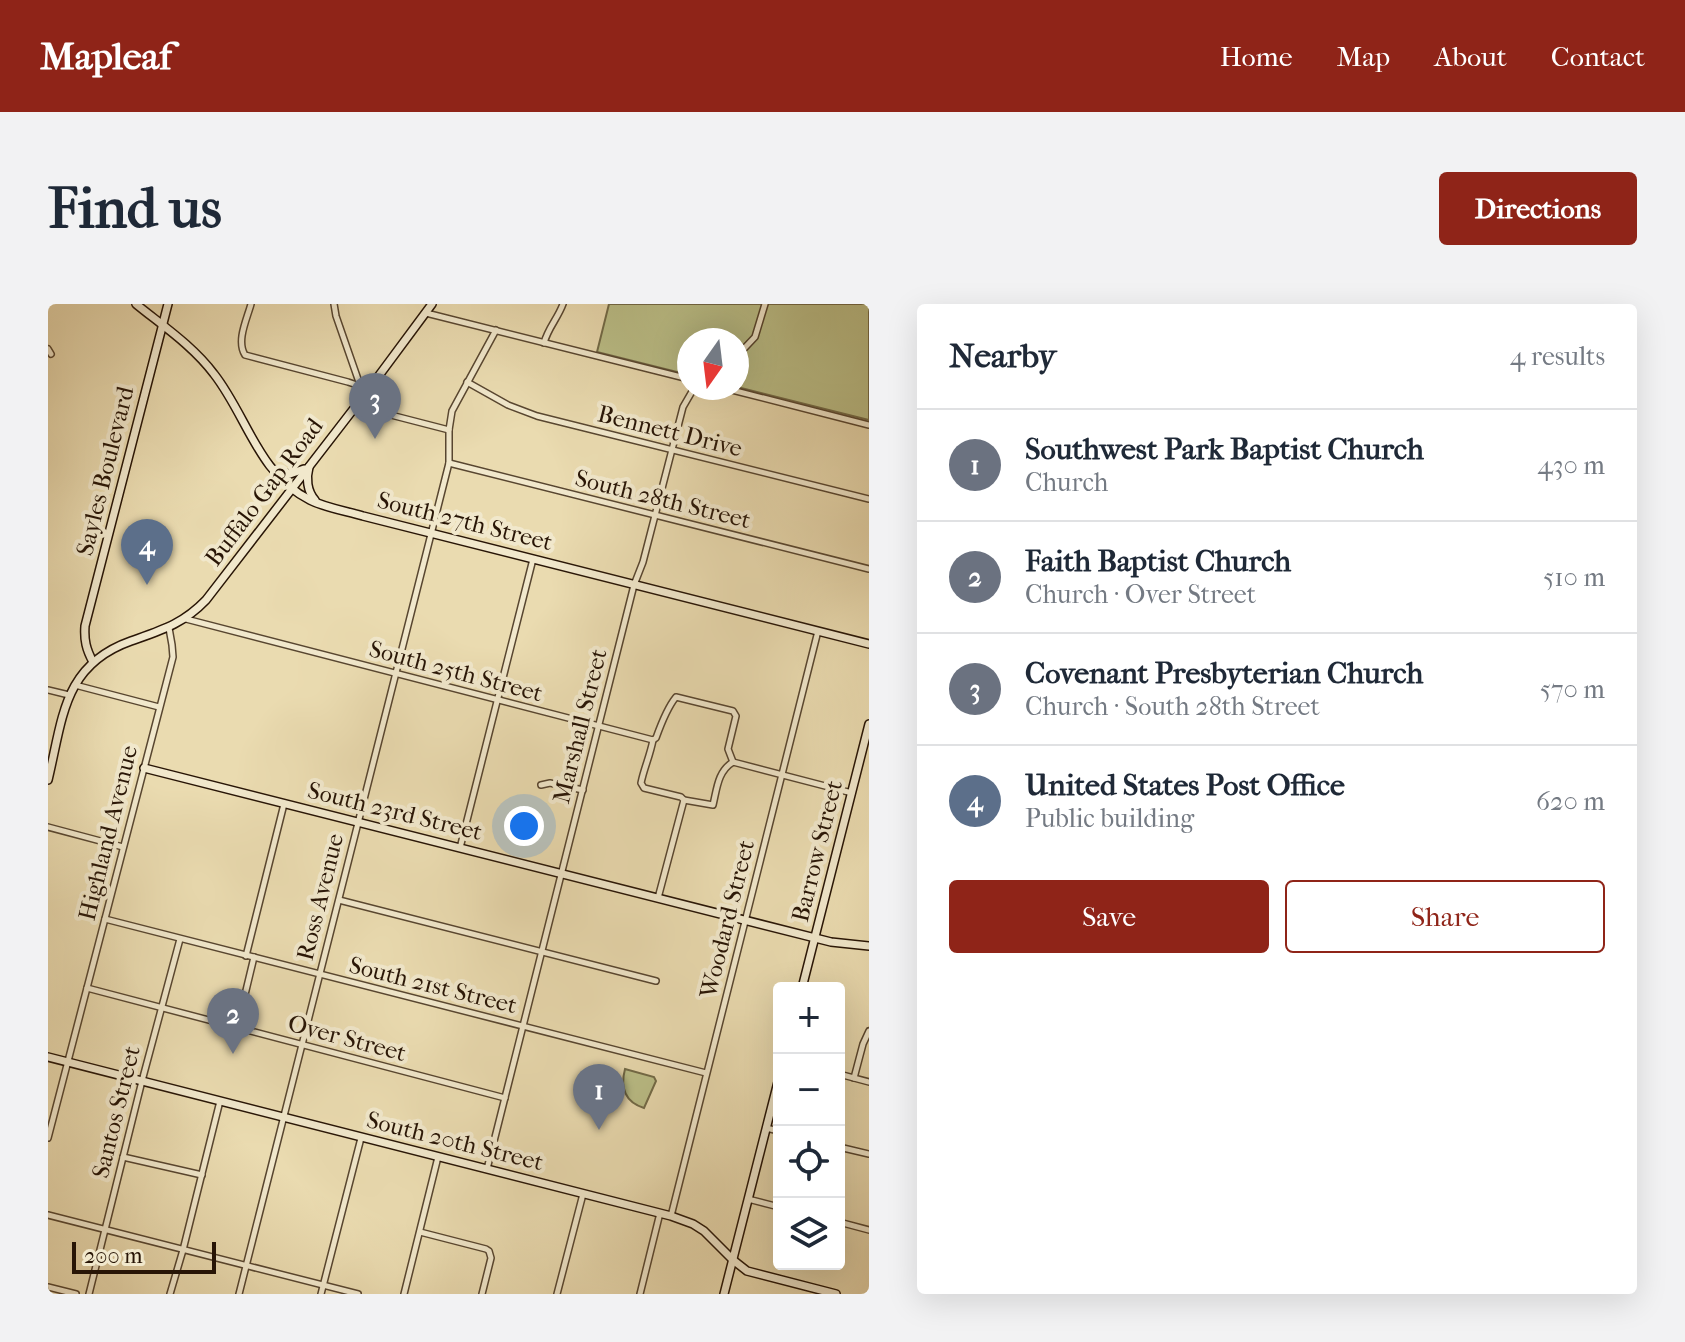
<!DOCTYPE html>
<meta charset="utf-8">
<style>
body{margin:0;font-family:"IM FELL French Canon",serif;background:#f2f2f3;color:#1f2937}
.controls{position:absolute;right:24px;bottom:24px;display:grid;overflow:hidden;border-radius:8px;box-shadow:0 8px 32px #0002}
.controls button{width:72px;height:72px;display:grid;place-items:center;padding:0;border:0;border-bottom:2px solid #e0e1e3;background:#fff;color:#1f2937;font:40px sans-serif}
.compass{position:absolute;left:629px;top:24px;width:72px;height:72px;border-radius:50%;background:#fff;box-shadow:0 8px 32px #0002;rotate:194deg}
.scale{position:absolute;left:24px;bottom:20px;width:144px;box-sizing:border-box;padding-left:8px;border:4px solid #281506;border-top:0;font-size:22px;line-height:28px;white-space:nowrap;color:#281506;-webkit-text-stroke:6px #f1e8cc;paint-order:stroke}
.you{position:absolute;left:476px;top:522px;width:28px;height:28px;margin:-20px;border:6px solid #fff;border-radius:50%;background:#1a73e8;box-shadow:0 0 0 12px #1a73e833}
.badge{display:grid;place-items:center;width:52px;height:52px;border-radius:50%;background:#8f2418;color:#fff;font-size:26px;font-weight:700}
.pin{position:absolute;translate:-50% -66px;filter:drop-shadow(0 2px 4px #0008)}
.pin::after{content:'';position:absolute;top:42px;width:28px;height:24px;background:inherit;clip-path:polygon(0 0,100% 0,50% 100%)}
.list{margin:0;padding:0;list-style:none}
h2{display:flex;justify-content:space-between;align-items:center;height:104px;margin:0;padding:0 32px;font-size:34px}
h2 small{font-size:26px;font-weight:400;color:#747a83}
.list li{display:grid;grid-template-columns:52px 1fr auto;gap:24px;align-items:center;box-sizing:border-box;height:112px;padding:0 32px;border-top:2px solid #e0e1e3}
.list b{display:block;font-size:30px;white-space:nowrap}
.list p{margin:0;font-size:26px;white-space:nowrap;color:#747a83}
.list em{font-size:26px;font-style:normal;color:#747a83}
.actions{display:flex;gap:16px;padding:24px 32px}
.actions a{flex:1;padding:18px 0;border:2px solid #8f2418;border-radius:8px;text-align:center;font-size:28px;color:#8f2418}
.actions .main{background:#8f2418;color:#fff}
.icon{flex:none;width:44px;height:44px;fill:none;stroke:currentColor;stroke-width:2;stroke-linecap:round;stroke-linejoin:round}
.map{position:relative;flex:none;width:821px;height:990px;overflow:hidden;border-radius:8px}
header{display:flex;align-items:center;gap:48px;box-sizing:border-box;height:112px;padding:0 40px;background:#8f2418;color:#fff}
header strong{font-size:38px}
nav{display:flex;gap:44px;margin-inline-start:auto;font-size:28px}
.intro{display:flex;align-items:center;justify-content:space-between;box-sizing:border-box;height:192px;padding:0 48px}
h1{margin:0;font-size:56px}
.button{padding:20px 36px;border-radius:8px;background:#8f2418;color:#fff;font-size:28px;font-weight:700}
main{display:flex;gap:48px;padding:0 48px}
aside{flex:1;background:#fff;border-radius:8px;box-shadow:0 8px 32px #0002}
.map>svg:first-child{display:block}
</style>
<header>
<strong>Mapleaf</strong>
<nav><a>Home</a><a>Map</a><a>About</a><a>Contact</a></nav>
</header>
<div class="intro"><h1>Find us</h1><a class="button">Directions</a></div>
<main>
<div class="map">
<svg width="821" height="990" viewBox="0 0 821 990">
<rect width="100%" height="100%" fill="#eadbb0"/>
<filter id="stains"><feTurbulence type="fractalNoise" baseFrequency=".0025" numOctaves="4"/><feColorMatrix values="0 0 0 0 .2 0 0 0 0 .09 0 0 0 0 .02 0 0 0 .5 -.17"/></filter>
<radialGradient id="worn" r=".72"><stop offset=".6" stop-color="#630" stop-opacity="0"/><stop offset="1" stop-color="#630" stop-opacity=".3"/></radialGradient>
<!-- green -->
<g fill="#bbbf88" stroke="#726a47" stroke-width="2">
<polygon points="561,0 821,0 821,116 689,83 689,36 641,36 641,71 549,48"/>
<path d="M577,765L606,773L608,777L596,804C577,798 572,784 577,765Z"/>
</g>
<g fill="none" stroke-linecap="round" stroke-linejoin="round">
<defs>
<g id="street">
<path d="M203,0C199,15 188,37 197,51L300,78L321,85"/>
<polyline points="286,0 288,12 312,81"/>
<polyline points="378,9 641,75"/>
<path d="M496,39C500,24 510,14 515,0"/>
<polyline points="0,45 3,50"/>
<polyline points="689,52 707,33 717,0"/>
<polyline points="419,78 460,101 489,112 821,195"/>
<polyline points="676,84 821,121"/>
<polyline points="308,102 401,126"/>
<polyline points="401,159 821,265"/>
<path d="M138,315L605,436L608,434C613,420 619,404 628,393L685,407L688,412L680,445L685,458"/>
<polyline points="27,381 111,403"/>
<polyline points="0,386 21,391"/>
<path d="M605,436C602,452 596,464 593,479L596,484L633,493L636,496L610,594"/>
<polyline points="493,481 502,479 535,486"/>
<path d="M636,496L665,501C669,484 670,467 685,458L804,489"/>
<polyline points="0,523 75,543"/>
<polyline points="412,544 485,255"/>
<polyline points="291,596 608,677"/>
<polyline points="57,615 658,769"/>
<polyline points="198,652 236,500"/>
<polyline points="39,684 457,794"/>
<polyline points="189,724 206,653"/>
<polyline points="791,770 821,778"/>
<polyline points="806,774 815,740 821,727"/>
<polyline points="718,824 731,827"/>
<polyline points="0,834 125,353 124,341 121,324"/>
<polyline points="791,843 821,850"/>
<polyline points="75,853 154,871"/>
<polyline points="439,865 586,281 595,258 635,103 646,84"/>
<polyline points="700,895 731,903"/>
<polyline points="0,911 310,990"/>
<polyline points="623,912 770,327"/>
<polyline points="791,918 821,926"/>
<polyline points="372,928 438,945 441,947 443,954 434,990"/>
<polyline points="0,983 28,990"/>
<polyline points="41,990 94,777 132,635"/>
<polyline points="122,990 135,946 172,797"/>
<polyline points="191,990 401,159 401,126 404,107 448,26"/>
<polyline points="273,990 313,834"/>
<polyline points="356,990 390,853"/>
<polyline points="509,990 535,890"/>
<polyline points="592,990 612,909"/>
</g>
<g id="secondary">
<path d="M88,0C115,22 145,42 166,70C199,112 210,170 262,196C278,204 298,207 315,212L821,340"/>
<path d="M261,163C258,174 259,187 267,196"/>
<polyline points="226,166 242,170 256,165"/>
<path d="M45,358C38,345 36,336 37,322L120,0"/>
<polyline points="96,464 783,638 821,642"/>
<path d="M0,476C15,414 15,361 83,337C114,326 135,320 158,296L321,85L384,0"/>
<polyline points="754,684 821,420"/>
<polyline points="0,753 623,912 645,920 656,927 685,956 699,967 788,990"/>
<polyline points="676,990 731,774"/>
</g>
</defs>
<!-- street casing -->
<use href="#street" stroke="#584630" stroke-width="8"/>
<!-- secondary casing -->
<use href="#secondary" stroke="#281506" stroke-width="10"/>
<!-- street -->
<use href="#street" stroke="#f1e8cc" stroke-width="5"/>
<!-- secondary -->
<use href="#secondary" stroke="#f1e8cc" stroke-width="7"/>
</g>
<g text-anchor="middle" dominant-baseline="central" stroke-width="8" stroke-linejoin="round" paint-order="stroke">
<!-- street labels -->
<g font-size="24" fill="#281506" stroke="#f1e8cc">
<text transform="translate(622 127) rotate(14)">Bennett Drive</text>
<text transform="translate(57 167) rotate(-76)">Sayles Boulevard</text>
<text transform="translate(216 188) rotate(-53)">Buffalo Gap Road</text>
<text transform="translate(615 195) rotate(14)">South 28th Street</text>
<text transform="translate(417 217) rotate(14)">South 27th Street</text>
<text transform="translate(408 367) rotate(15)">South 25th Street</text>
<text transform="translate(532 422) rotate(-76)">Marshall Street</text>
<text transform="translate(347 507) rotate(14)">South 23rd Street</text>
<text transform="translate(60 529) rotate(-76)">Highland Avenue</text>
<text transform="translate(769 547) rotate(-76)">Barrow Street</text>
<text transform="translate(272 593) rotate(-76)">Ross Avenue</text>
<text transform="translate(679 615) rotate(-76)">Woodard Street</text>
<text transform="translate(385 681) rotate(14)">South 21st Street</text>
<text transform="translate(299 734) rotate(15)">Over Street</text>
<text transform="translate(68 808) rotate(-76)">Santos Street</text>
<text transform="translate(407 837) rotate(14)">South 20th Street</text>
</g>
</g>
<rect width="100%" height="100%" filter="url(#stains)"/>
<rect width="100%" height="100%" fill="url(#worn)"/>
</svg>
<div class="controls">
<button>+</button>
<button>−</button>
<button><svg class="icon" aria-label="locate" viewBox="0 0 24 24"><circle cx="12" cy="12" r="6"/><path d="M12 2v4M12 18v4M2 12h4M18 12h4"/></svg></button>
<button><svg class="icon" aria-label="layers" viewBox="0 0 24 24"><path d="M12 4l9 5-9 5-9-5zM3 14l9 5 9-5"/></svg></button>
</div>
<svg class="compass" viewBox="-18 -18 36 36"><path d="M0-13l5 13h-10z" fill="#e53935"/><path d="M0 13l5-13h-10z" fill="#747a83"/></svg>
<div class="scale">200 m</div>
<div class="you"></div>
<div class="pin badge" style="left:551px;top:826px;background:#6b7280">1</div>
<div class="pin badge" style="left:185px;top:750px;background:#6b7280">2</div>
<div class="pin badge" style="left:327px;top:135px;background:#6b7280">3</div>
<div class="pin badge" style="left:99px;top:281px;background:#5c6f8a">4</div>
</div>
<aside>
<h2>Nearby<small>4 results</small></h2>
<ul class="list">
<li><span class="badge" style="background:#6b7280">1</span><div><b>Southwest Park Baptist Church</b><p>Church</p></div><em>430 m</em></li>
<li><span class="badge" style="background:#6b7280">2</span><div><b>Faith Baptist Church</b><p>Church · Over Street</p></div><em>510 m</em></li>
<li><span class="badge" style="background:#6b7280">3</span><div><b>Covenant Presbyterian Church</b><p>Church · South 28th Street</p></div><em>570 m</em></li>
<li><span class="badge" style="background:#5c6f8a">4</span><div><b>United States Post Office</b><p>Public building</p></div><em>620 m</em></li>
</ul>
<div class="actions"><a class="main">Save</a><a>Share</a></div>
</aside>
</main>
